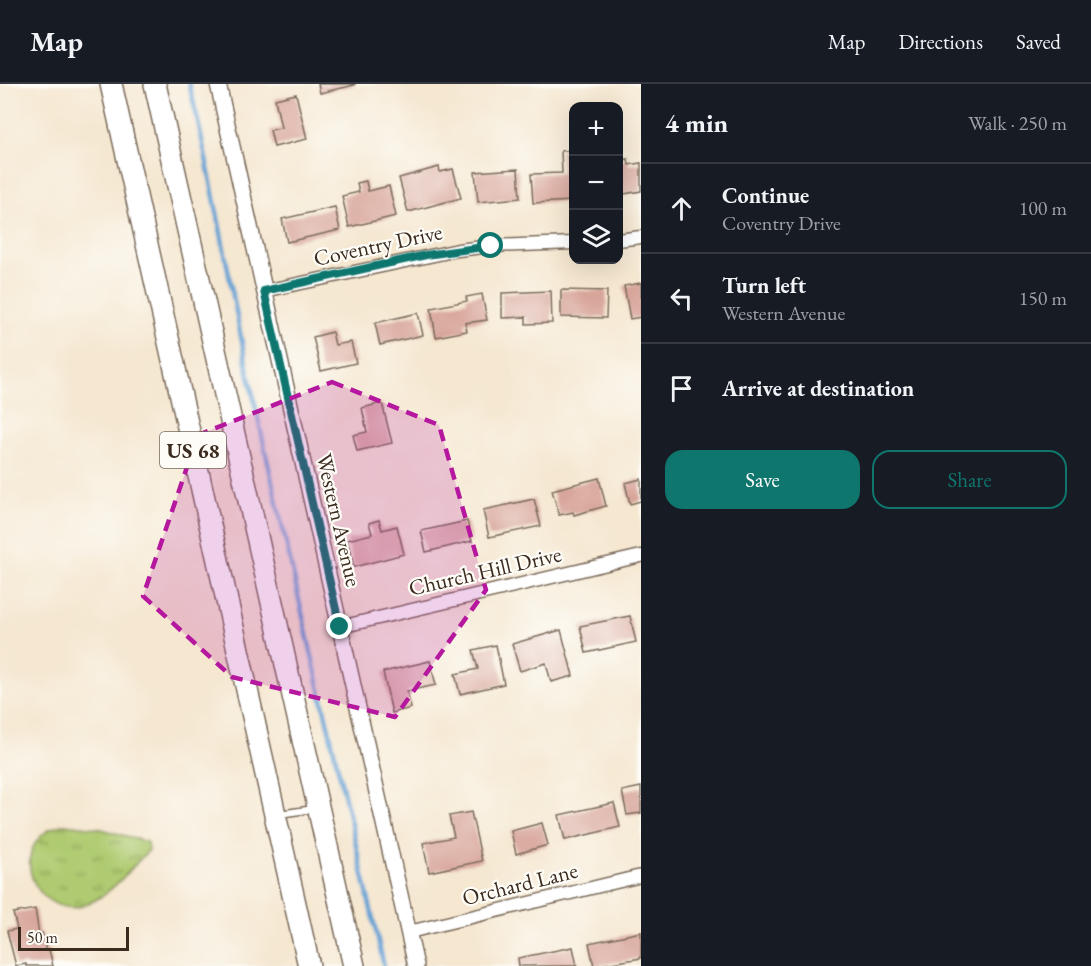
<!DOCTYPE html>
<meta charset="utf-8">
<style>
body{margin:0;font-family:"EB Garamond",serif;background:#242831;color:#f1f3f6}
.controls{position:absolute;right:18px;top:18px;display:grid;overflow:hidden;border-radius:12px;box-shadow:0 6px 24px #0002}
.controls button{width:54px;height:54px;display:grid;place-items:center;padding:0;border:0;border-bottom:2px solid #363941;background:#171b24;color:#f1f3f6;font:30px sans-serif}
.scale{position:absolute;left:18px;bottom:15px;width:111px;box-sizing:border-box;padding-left:6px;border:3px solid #3b2a1e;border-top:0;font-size:16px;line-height:21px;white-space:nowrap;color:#3b2a1e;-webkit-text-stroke:4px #fdfcf7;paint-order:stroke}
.stop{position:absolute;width:18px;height:18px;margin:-14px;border:4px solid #0f766e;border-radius:50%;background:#fff}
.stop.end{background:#0f766e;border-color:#fff;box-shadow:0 2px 6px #0008}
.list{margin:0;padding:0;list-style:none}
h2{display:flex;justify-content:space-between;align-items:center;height:78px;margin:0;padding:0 24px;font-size:26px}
h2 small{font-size:20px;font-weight:400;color:#9ea1a6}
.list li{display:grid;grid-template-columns:39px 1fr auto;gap:18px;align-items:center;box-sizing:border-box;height:90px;padding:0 24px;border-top:2px solid #363941}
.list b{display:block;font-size:22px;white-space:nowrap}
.list p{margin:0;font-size:20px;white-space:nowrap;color:#9ea1a6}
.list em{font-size:20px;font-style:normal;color:#9ea1a6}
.actions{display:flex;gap:12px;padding:18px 24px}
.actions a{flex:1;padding:14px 0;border:2px solid #0f766e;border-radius:18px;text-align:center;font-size:21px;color:#0f766e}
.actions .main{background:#0f766e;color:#fff}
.icon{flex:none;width:33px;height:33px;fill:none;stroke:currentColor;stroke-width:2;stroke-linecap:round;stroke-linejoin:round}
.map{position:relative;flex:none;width:641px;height:882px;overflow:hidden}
header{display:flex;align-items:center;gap:36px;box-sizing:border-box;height:84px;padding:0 30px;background:#171b24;border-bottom:2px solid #363941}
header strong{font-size:28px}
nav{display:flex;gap:33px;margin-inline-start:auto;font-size:21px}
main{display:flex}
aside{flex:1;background:#171b24}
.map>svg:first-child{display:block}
</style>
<header>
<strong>Map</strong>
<nav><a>Map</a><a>Directions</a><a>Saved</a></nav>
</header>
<main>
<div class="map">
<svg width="641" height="882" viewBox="0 0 641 882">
<defs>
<pattern id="grass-tufts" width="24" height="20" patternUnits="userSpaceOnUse" patternTransform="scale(1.5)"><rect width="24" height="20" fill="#afca70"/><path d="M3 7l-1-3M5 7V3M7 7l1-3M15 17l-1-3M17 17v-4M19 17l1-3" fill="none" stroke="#90a45b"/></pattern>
</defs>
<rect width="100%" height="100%" fill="#fdfcf7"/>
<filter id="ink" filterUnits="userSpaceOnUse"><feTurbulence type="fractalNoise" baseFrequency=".0167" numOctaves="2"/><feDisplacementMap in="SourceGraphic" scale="12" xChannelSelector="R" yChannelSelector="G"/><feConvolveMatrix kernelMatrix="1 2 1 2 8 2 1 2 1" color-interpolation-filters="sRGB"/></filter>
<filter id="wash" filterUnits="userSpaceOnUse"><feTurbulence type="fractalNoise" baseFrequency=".008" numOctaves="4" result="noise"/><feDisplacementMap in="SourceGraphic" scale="24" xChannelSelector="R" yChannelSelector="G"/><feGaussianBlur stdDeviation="1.35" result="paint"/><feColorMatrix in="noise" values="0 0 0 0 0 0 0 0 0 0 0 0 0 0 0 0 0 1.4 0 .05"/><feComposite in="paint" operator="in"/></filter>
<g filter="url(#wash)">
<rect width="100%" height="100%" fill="#f5e7d0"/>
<!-- grass -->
<path fill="url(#grass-tufts)" stroke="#757a47" stroke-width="1.5" d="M64,740L98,744L147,758L148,767C129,786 110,812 85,821C43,837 7,775 47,747C52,744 59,742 64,740Z"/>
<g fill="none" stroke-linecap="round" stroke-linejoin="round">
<!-- stream -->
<path stroke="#62a0d4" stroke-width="4.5" d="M189,0C216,106 231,214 255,320C296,508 341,695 384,882"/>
</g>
<g id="blocks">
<!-- building -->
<g fill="#d8a59a">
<polygon points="318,0 355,0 355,1 320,9"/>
<polygon points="296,10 307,55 274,63 270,46 281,44 275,15"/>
<polygon points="574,66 574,117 533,119 531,90 562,89 561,67"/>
<polygon points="628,75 629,81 641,79 641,107 618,111 618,77"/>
<polygon points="439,83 440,88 453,85 461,114 408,128 399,94"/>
<polygon points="518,85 520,114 478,118 475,88"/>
<polygon points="366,97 368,107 389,102 396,132 349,143 342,112 359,108 357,99"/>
<polygon points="335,123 340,146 287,158 282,135"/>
<polygon points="641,199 641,233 630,235 624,202"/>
<polygon points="561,206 607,207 606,234 561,233"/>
<polygon points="551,207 552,239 526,240 526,233 502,234 502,209"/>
<polygon points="482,210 487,236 465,239 467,247 436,253 431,224 467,217 466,213"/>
<polygon points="418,229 423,251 380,261 375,239"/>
<polygon points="332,248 335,261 351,258 356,279 321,287 313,253"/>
<polygon points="382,319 392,359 357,367 353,351 367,348 362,324"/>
<polygon points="599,394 606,422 574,431 573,428 559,431 552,406"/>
<polygon points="641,395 641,417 630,420 625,399"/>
<polygon points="534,415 541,442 489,453 483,426"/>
<polygon points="379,436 382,446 397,442 404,470 354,483 347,456 372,450 369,439"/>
<polygon points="467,437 472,457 426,468 421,447"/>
<polygon points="630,532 636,558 586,569 580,542"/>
<polygon points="561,546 573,592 551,598 546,579 520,587 512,560"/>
<polygon points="496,561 504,600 460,610 455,590 478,585 473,566"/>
<polygon points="430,577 436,601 407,607 411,624 392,629 383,588"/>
<polygon points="641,703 641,729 627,731 622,707"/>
<polygon points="614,719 620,743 565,756 559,731"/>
<polygon points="471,728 482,777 429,788 423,759 454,753 449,732"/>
<polygon points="542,739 548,761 516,770 511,747"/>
<polygon points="35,825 39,850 42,849 46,866 49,865 53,882 26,882 26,880 16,882 7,847 17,845 13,829"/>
<polygon points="641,848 641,874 594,882 589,859"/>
<polygon points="573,863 577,882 519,882 518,874"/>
</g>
</g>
</g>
<g filter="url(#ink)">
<use href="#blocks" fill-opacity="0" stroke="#7c6c5c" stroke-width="1.5"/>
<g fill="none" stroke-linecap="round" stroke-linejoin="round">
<defs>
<polyline id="service" points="279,730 314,725"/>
<g id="minor">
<polyline points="618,156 641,153"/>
<polyline points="264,207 458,166 491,162 574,159"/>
<polyline points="340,543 641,472"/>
<polyline points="409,848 641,792"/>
</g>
<polyline id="tertiary" points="218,0 416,882"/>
<g id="trunk">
<polyline points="111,0 309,882"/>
<polyline points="155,0 354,882"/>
</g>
</defs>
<!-- service casing -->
<use href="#service" stroke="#7c6c5c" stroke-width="9"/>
<!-- minor casing -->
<use href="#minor" stroke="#7c6c5c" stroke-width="15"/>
<!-- tertiary casing -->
<use href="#tertiary" stroke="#7c6c5c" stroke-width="18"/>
<!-- trunk casing -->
<use href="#trunk" stroke="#7c6c5c" stroke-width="24"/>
<!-- service -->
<use href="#service" stroke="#fff" stroke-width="6"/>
<!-- minor -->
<use href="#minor" stroke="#fff" stroke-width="12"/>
<!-- tertiary -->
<use href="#tertiary" stroke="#fff" stroke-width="15"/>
<!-- trunk -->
<use href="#trunk" stroke="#fff" stroke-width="21"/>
</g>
</g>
<g fill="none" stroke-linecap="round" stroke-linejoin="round" filter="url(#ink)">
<!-- route -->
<polyline stroke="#0f766e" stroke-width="8" points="340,543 264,207 426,171 491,162"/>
</g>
<!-- marked area -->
<path fill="#b5179e" fill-opacity="0.2" stroke="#b5179e" stroke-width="4.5" stroke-dasharray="12 8" stroke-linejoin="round" d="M332,298L439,341L486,506L395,633L232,593L143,512L198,351Z"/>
<g text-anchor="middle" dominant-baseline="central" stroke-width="4.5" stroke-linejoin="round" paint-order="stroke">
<!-- shield labels -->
<rect fill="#fdfcf7" stroke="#75695f" stroke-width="1.5" x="160" y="348" width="66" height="36" rx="4.5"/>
<g font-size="21" font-weight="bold" fill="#3b2a1e">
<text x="193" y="366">US 68</text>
</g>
<!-- street labels -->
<g font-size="22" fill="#3b2a1e" stroke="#fdfcf7">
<text transform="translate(378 161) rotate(-12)">Coventry Drive</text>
<text transform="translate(339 436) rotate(77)">Western Avenue</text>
<text transform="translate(485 487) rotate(-13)">Church Hill Drive</text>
<text transform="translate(520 800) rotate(-14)">Orchard Lane</text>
</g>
</g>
</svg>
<div class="controls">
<button>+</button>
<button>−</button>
<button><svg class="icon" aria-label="layers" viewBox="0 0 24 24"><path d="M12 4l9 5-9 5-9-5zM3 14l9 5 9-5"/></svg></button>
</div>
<div class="scale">50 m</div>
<div class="stop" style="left:491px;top:162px"></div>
<div class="stop end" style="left:340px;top:543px"></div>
</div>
<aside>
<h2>4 min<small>Walk · 250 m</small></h2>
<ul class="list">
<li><svg class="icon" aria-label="ahead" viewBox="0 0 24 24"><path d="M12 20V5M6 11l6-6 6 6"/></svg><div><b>Continue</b><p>Coventry Drive</p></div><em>100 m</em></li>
<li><svg class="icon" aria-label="left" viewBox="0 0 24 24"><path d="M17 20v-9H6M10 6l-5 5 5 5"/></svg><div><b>Turn left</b><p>Western Avenue</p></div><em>150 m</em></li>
<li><svg class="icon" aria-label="arrive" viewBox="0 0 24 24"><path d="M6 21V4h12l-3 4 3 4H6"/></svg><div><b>Arrive at destination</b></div></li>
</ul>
<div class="actions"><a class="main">Save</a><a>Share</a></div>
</aside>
</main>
